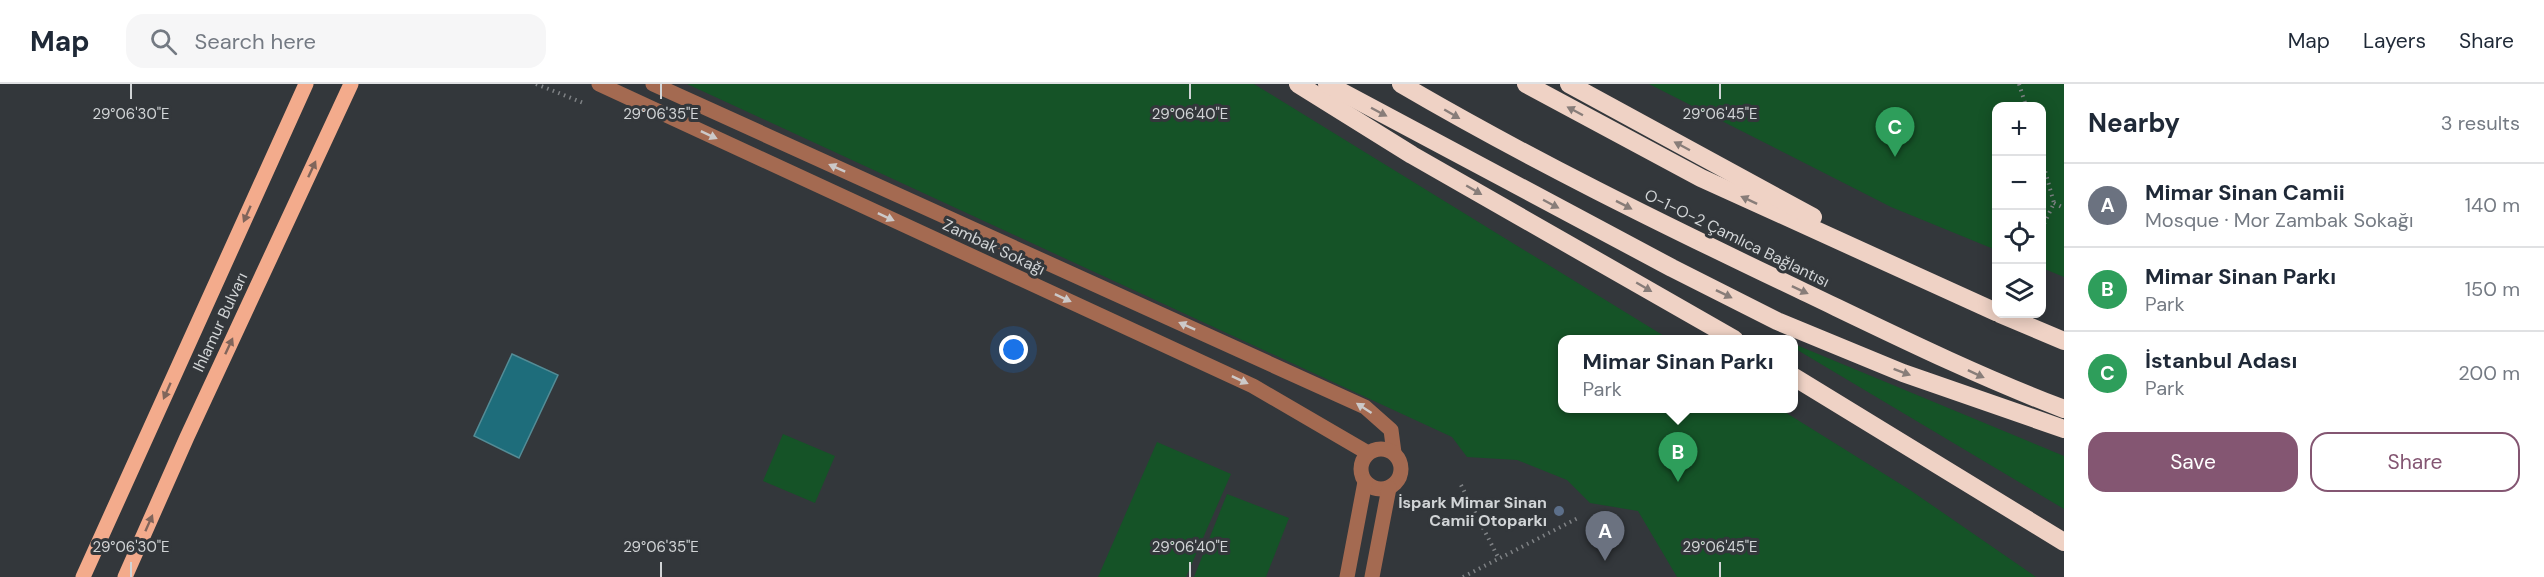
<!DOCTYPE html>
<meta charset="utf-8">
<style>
body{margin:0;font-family:"DM Sans",sans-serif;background:#f6f6f7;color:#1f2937}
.controls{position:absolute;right:18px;top:18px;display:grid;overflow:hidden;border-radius:12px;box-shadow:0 3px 15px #0003}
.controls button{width:54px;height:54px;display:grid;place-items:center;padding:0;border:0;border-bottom:2px solid #e0e1e3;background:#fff;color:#1f2937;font:30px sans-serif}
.you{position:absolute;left:1014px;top:266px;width:21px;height:21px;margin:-15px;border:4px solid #fff;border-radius:50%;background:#1a73e8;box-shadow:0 0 0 9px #1a73e833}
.badge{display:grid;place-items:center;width:39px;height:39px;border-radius:50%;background:#845672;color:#fff;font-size:20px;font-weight:700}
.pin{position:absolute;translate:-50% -50px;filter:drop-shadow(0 2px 3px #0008)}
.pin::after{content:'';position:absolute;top:32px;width:21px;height:18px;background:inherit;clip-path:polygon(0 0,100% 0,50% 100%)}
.popup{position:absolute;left:1558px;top:251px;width:240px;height:78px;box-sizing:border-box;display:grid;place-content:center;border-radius:12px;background:#fff;filter:drop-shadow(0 2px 4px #0005);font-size:20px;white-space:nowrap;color:#747a83}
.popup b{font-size:22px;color:#1f2937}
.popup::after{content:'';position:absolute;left:50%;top:100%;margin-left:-12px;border:12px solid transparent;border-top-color:#fff}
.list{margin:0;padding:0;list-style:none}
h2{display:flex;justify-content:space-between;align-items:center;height:78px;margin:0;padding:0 24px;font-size:26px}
h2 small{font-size:20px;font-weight:400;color:#747a83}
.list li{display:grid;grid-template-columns:39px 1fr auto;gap:18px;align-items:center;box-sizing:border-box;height:84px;padding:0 24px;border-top:2px solid #e0e1e3}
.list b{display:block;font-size:22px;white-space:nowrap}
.list p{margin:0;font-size:20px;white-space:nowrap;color:#747a83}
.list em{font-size:20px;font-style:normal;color:#747a83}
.actions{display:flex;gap:12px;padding:18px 24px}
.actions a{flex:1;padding:14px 0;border:2px solid #845672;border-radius:18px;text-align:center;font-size:21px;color:#845672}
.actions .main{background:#845672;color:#fff}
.icon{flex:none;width:33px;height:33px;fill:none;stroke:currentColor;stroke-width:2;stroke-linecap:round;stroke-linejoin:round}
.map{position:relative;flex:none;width:2064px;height:493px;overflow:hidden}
header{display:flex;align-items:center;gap:36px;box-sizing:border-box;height:84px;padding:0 30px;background:#fff;border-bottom:2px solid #e0e1e3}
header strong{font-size:28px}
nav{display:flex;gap:33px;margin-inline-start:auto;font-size:21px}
.search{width:420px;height:54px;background:#f6f6f7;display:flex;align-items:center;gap:15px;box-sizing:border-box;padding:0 21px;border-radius:18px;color:#747a83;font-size:22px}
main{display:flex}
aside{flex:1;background:#fff}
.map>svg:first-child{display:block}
</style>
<header>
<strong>Map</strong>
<div class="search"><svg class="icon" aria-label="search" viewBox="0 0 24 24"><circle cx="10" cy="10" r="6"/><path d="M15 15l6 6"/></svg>Search here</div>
<nav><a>Map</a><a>Layers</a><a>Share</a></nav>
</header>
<main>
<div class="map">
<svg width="2064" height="493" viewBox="0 0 2064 493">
<rect width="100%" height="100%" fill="#33373b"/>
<!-- green -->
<g fill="#155327">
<polygon points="687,0 1254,0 1669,255 1562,255 1562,324 1780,325 1910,406 2036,493 1677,493 1638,427 1590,419 1567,396 1517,376 1467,373 1452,353"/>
<polygon points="1649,0 2064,0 2064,193 2042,184 2042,22 1996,22 1996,166 1891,123"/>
<polygon points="1794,260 2064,372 2064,425 1794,264"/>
<polygon points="783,350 835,372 815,419 763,397"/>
<polygon points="1157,358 1231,390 1186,493 1098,493"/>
<polygon points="1227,410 1289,434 1266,493 1194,493"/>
</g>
<!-- water -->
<polygon fill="#1e6d7b" stroke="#548c96" stroke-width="1.5" points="512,270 558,291 519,374 474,352"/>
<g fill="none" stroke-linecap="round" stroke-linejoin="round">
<!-- path -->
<g stroke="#7f8285" stroke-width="4" stroke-dasharray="1.5 4.5" stroke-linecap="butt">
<polyline points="536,0 586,20"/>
<polyline points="2019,0 2026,22"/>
<polyline points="2042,76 2054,119 2042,144"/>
<polyline points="2054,119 2064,124"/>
<polyline points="1461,401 1499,475"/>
<polyline points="1463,493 1580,433"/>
</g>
<!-- minor -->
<g stroke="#a46a51" stroke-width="15">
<polyline points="599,0 1253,302 1368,369"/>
<polyline points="653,0 1365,323 1391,346 1394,369"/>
<circle cx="1381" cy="385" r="20"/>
<polyline points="1347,493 1365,398"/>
<polyline points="1372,493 1389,404"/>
</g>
<!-- major -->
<g stroke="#f3ab8c" stroke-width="15">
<polyline points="83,493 306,0"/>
<polyline points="125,493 187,353 351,0"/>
</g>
<!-- highway -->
<g stroke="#efd2c5" stroke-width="18">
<polyline points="1298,0 1412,71 1734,255"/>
<polyline points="1327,0 1672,184 1777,237 1903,289 2064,345"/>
<path d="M1401,0C1529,75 1662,140 1796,204C1884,246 1972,290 2064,325"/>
<polyline points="1526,0 1701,94 1996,228"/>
<polyline points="1569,0 1813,133"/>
<polyline points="2000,230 2064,257"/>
<polyline points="1794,293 2064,458"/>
</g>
</g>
<!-- one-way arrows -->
<defs><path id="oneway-solid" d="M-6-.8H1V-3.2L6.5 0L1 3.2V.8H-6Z" transform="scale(1.5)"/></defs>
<g fill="#887d79">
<use href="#oneway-solid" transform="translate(1575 27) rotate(-152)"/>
<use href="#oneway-solid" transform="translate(1379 28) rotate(28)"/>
<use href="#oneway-solid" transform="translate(1452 30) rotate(30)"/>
<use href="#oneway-solid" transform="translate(1682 62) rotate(-152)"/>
<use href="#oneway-solid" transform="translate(1474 106) rotate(30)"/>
<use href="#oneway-solid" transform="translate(1749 116) rotate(-155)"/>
<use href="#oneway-solid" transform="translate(1551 120) rotate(28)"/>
<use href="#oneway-solid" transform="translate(1624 121) rotate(27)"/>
<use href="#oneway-solid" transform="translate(1644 203) rotate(30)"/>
<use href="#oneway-solid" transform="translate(1800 206) rotate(25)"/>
<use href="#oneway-solid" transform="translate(1724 210) rotate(26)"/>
<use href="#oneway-solid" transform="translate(1902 288) rotate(21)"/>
<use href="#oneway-solid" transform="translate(1976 290) rotate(25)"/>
</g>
<g fill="#ccc9c9">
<use href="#oneway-solid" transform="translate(709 51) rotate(25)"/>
<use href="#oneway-solid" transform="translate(837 84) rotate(-156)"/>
<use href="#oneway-solid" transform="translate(886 133) rotate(25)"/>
<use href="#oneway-solid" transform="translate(1063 214) rotate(25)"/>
<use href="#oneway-solid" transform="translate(1187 242) rotate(-156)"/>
<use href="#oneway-solid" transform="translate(1240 296) rotate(25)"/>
<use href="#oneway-solid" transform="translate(1364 324) rotate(-147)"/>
</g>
<g fill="#80655b">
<use href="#oneway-solid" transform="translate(312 85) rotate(-65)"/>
<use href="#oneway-solid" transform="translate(247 130) rotate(114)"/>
<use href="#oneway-solid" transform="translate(229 262) rotate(-65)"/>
<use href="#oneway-solid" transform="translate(167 307) rotate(114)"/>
<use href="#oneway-solid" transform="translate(149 439) rotate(-66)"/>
</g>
<!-- ticks -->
<path fill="none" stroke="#d1d4d6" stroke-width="2" d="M131,0V15M661,0V15M1190,0V15M1720,0V15M131,478V493M661,478V493M1190,478V493M1720,478V493"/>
<!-- markers -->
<circle fill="#5c6f8a" stroke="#33373b" stroke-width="2" cx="1559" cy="427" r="6"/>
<g text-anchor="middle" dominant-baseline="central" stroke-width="6" stroke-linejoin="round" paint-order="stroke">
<!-- street labels -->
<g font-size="16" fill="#d1d4d6" stroke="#33373b">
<text transform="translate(1737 154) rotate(26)">O-1-O-2 Çamlıca Bağlantısı</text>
<text transform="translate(994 163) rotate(25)">Zambak Sokağı</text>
<text transform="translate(220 238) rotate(-65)">Ihlamur Bulvarı</text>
</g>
<!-- poi labels -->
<g font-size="16" font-weight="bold" fill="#d1d4d6" stroke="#33373b" text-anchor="end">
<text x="1547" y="418">İspark Mimar Sinan<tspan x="1547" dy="18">Camii Otoparkı</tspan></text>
</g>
</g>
<g font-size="15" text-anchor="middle" fill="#d1d4d6" stroke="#33373b" stroke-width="6" stroke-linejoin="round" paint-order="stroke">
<text x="131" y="35">29°06'30"E</text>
<text x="661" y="35">29°06'35"E</text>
<text x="1190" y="35">29°06'40"E</text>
<text x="1720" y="35">29°06'45"E</text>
<text x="131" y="468">29°06'30"E</text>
<text x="661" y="468">29°06'35"E</text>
<text x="1190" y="468">29°06'40"E</text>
<text x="1720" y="468">29°06'45"E</text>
</g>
</svg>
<div class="controls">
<button>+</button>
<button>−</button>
<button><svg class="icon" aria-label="locate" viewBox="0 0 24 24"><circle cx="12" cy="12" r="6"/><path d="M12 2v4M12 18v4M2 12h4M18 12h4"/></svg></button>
<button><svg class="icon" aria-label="layers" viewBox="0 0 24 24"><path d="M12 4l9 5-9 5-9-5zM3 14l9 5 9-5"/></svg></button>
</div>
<div class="you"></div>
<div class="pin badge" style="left:1605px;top:477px;background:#6b7280">A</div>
<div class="pin badge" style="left:1678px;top:398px;background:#2e9e5b">B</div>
<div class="popup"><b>Mimar Sinan Parkı</b>Park</div>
<div class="pin badge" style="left:1895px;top:73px;background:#2e9e5b">C</div>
</div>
<aside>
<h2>Nearby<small>3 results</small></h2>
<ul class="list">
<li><span class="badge" style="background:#6b7280">A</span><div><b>Mimar Sinan Camii</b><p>Mosque · Mor Zambak Sokağı</p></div><em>140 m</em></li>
<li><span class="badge" style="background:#2e9e5b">B</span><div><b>Mimar Sinan Parkı</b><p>Park</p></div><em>150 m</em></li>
<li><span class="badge" style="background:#2e9e5b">C</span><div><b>İstanbul Adası</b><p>Park</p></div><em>200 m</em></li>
</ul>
<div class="actions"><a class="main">Save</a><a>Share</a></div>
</aside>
</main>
